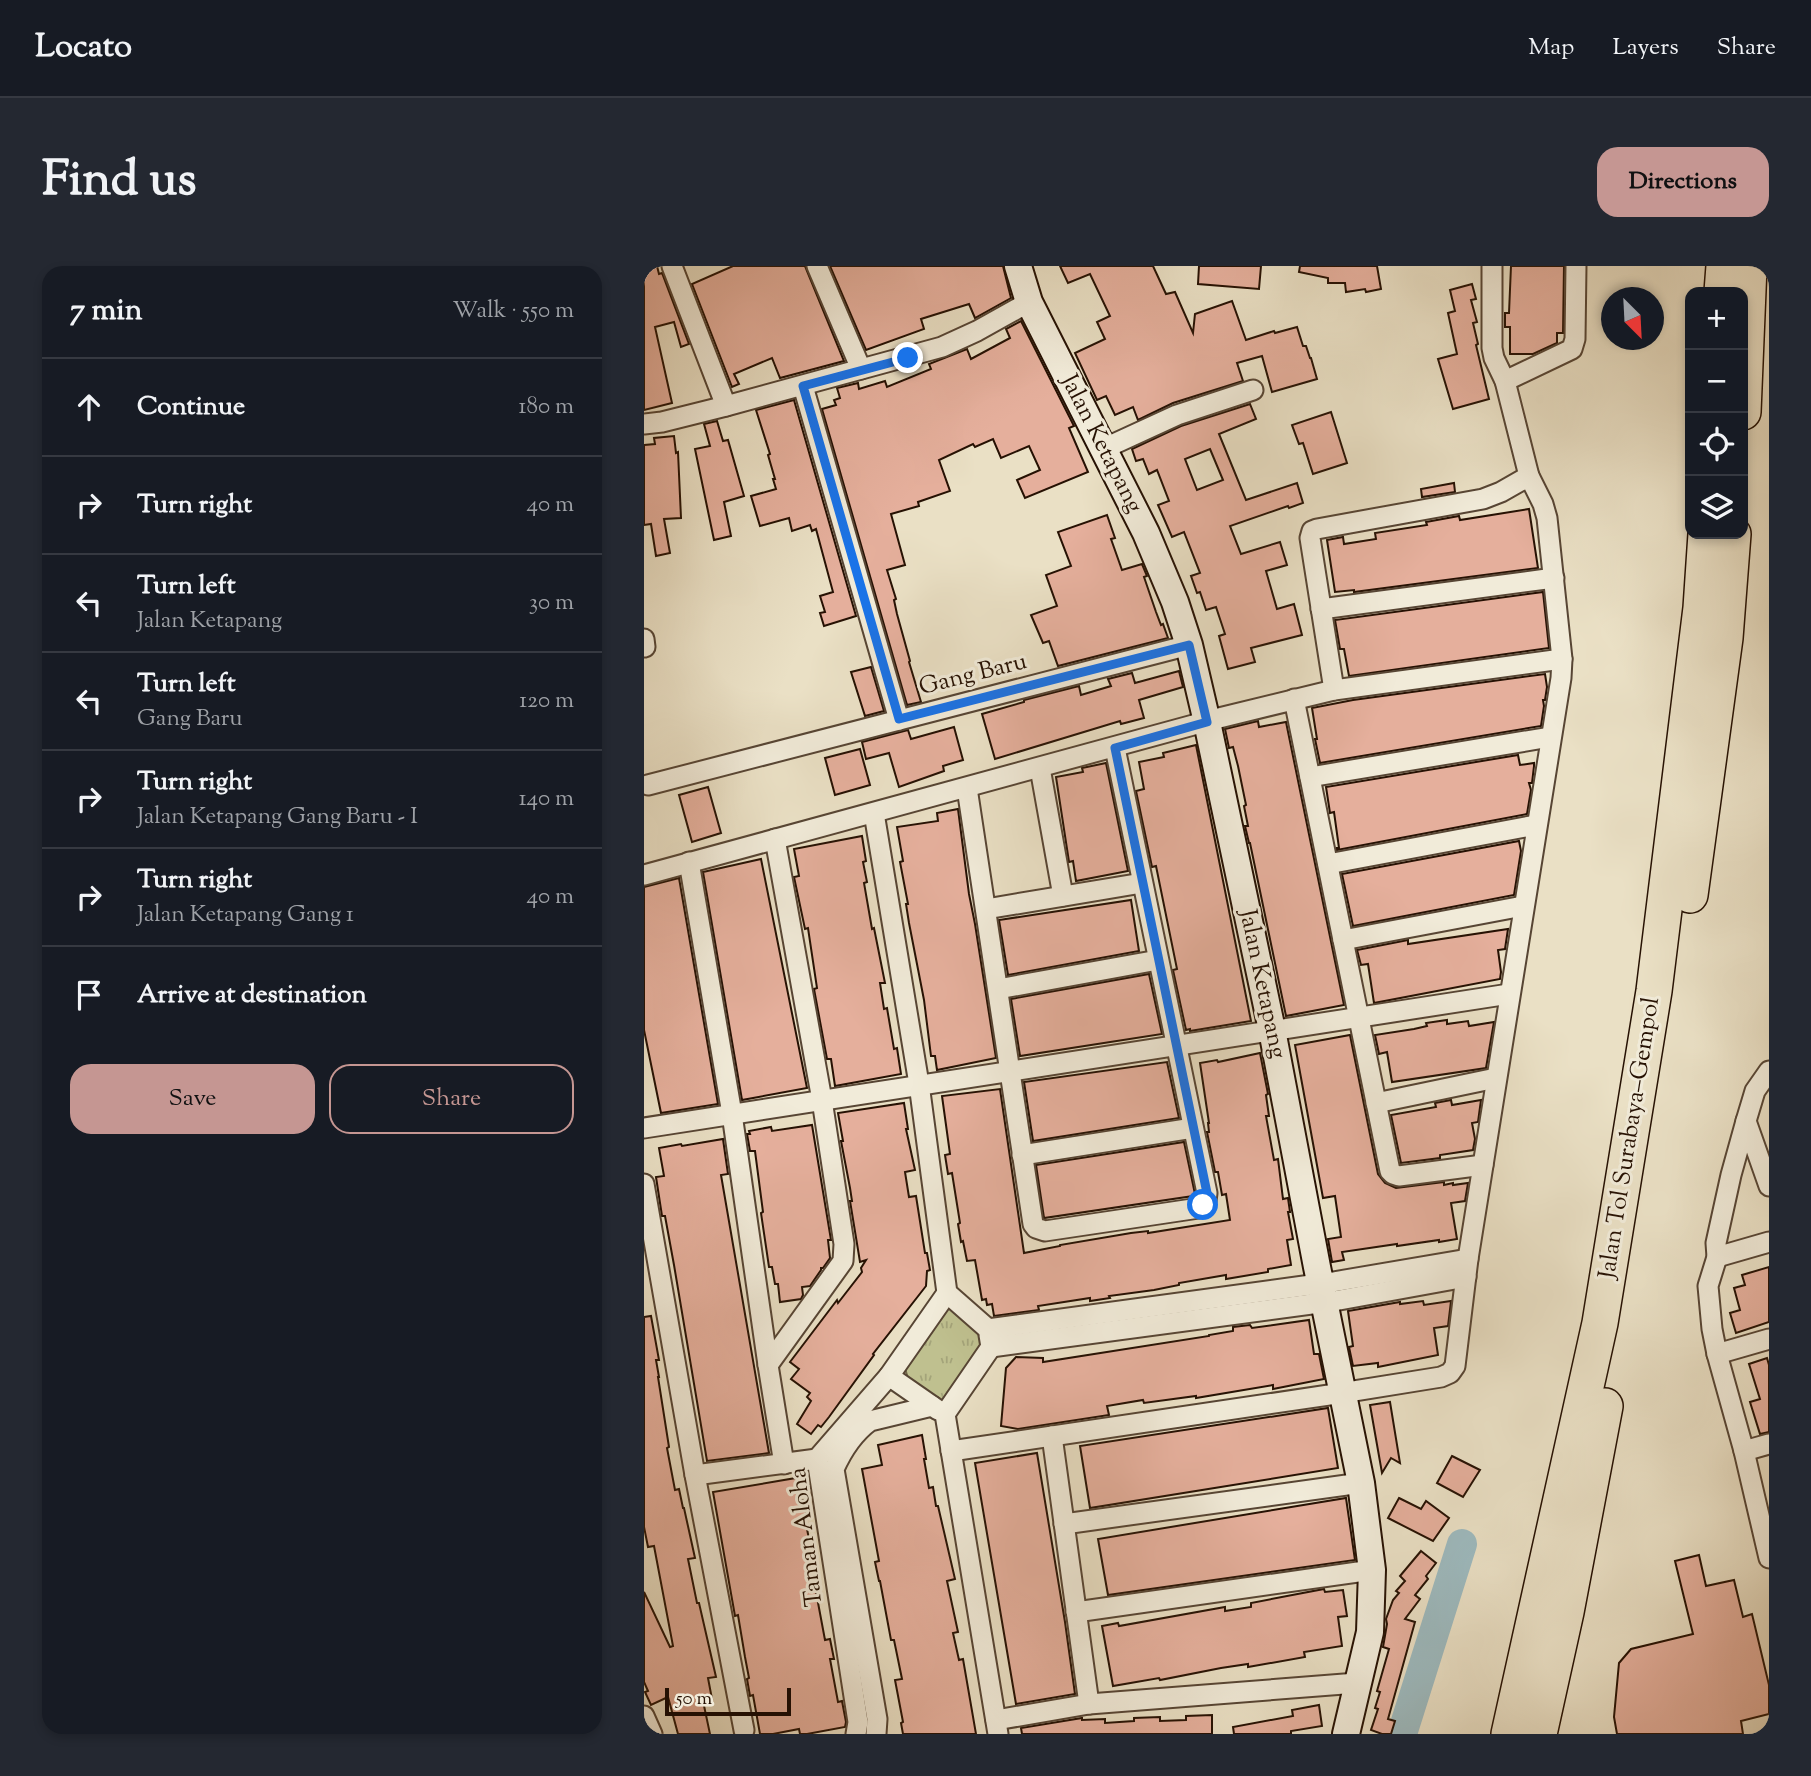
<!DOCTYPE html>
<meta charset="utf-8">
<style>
body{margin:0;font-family:"Sorts Mill Goudy",serif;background:#242831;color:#f1f3f6}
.controls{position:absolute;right:21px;top:21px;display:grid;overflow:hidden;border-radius:14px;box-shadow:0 4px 10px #0003}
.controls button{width:63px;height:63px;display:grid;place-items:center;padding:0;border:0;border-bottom:2px solid #363941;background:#171b24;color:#f1f3f6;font:35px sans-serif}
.compass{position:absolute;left:957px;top:21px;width:63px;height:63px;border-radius:50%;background:#171b24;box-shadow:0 4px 10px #0003;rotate:156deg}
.scale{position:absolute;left:21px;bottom:18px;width:126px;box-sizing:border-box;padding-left:7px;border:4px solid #261103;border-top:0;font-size:19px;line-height:24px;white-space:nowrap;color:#261103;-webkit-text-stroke:5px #f1ebd9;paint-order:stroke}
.stop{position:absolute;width:21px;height:21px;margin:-16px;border:5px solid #1a73e8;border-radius:50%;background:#fff}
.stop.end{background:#1a73e8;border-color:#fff;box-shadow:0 2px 7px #0008}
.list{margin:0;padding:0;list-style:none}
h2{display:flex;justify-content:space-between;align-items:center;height:91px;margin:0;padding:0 28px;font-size:30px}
h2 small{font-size:23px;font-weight:400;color:#9ea1a6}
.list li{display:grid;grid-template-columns:46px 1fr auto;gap:21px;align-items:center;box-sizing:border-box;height:98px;padding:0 28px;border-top:2px solid #363941}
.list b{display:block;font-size:26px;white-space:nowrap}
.list p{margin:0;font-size:23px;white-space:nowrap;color:#9ea1a6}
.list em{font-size:23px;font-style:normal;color:#9ea1a6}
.actions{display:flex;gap:14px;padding:21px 28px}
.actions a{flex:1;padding:16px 0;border:2px solid #c59692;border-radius:21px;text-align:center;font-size:24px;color:#c59692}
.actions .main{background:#c59692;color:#111}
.icon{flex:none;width:38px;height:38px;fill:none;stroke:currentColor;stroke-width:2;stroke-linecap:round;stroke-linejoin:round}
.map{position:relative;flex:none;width:1125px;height:1468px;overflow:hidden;border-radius:21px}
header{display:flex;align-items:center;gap:42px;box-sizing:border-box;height:98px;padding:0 35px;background:#171b24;border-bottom:2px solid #363941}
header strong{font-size:33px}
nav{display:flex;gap:38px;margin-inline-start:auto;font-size:24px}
.intro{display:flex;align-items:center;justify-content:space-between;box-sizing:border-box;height:168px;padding:0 42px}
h1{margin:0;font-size:49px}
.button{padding:18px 32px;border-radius:21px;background:#c59692;color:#111;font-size:24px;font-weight:700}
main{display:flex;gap:42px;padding:0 42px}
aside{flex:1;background:#171b24;border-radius:21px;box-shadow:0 4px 10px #0003}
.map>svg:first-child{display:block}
</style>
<header>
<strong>Locato</strong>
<nav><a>Map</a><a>Layers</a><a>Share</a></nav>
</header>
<div class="intro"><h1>Find us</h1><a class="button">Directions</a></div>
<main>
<aside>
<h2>7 min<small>Walk · 550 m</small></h2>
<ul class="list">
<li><svg class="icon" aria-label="ahead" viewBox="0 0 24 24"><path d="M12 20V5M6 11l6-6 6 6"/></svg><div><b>Continue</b></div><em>180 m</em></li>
<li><svg class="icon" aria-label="right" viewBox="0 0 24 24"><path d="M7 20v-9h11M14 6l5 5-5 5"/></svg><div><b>Turn right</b></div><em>40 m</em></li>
<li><svg class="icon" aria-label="left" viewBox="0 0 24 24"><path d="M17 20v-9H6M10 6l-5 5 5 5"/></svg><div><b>Turn left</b><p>Jalan Ketapang</p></div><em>30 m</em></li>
<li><svg class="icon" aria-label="left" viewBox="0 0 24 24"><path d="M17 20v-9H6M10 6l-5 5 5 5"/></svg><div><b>Turn left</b><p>Gang Baru</p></div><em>120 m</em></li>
<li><svg class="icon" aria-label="right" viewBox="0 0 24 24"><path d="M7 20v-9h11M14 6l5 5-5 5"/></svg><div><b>Turn right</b><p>Jalan Ketapang Gang Baru - I</p></div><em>140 m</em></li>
<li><svg class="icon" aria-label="right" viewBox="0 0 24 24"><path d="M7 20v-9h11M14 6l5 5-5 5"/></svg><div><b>Turn right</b><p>Jalan Ketapang Gang 1</p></div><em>40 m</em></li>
<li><svg class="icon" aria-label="arrive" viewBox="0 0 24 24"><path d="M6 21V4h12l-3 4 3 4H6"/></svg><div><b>Arrive at destination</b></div></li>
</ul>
<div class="actions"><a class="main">Save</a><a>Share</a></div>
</aside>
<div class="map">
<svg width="1125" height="1468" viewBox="0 0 1125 1468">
<defs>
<pattern id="park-tufts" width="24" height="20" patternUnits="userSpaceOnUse" patternTransform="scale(1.75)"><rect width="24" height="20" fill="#bfc08f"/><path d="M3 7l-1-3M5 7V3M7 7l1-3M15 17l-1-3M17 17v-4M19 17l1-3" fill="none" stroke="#a4a47a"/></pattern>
</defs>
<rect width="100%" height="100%" fill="#eae0c5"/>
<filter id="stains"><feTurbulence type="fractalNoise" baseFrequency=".00286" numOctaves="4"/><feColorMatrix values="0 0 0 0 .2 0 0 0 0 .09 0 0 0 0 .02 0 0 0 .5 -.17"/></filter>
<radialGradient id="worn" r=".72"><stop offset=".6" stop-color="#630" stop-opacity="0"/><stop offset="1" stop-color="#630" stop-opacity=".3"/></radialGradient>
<!-- park -->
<polygon fill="url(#park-tufts)" stroke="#726849" stroke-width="2" points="298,1042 314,1043 340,1064 338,1085 297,1140 265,1116 260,1099"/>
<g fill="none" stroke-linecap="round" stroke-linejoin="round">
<!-- river -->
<polyline stroke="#9dbabf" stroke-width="30" points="758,1468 818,1278"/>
</g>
<!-- building -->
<g fill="#e5af9c" stroke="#261103" stroke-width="2" fill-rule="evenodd">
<polygon points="0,0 13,0 15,8 18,7 45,78 37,81 30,56 11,61 28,137 0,144"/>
<polygon points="89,0 161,0 200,95 136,112 128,92 90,108 95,118 88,121 48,18"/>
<polygon points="186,0 359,0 367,32 331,52 325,38 277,53 280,63 222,84"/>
<polygon points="416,0 509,0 522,28 531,26 549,67 551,48 588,35 602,74 630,65 631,67 653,61 659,80 662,80 666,92 667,92 673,113 628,126 618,90 593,97 599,115 529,137 494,154 489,141 471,149 462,130 453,134 431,87 461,73 453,56 466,50 446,8 424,17"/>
<polygon points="555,0 617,0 615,23 554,18"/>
<polygon points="656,0 733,0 737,23 722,26 721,23 702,26 701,17 684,17 684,12 655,6"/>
<polygon points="867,0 920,0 919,67 913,67 913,77 889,88 866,88 866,61 861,61 861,47 865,47"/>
<polygon points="828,18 832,33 827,34 833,56 829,57 834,78 832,79 845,133 809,143 794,93 813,88 804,47 811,45 806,24"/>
<polygon points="377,55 430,160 425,162 444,206 381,232 373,214 396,204 385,180 357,192 349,173 331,181 329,178 295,194 306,225 274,236 275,240 247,248 261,299 243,304 252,333 250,334 253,348 266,395 265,396 277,436 263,439 178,143 192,139 190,134 196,132 193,122 214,117 215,123 241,115 243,121 287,103 285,98 323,83 327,93 366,72 362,63"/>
<polygon points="150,134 212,350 180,360 176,347 181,346 176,330 189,326 172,263 168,265 166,259 148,265 145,252 116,260 107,230 132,223 129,213 131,213 124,189 126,188 112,144"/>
<path d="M606,138L612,153L575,168L602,234L653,217L659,237L645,242L644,240L586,260L597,288L636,276L643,299L622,305L633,343L650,338L658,369L607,382L611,396L584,403L575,370L581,368L572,341L562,344L556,326L553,327L547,310L556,307L540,266L528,271L514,239L525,235L513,204L505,208L499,193L492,195L488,183L537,160ZM566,183L579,214L553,224L541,193Z"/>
<polygon points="687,146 703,197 669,208 659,177 655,178 648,159"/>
<polygon points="73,155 79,175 84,174 100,230 80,236 87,270 70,274 51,183 66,180 60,158"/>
<polygon points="30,170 32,187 34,186 37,252 20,253 26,287 12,290 7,258 0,259 0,179 11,178 10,172"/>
<polygon points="810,217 811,226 778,231 777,223"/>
<polygon points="885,243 894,302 710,326 710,324 691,326 683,274 699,271 700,278 732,273 731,267 783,259 782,256 815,250 816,254"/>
<polygon points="463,249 471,272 467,273 478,304 498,298 503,310 500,311 512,346 517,359 519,358 524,372 414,400 405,375 399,377 387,349 413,340 402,309 427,300 414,266"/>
<polygon points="899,326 905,382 705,410 700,383 696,383 691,354"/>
<polygon points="227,401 240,445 221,450 207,406"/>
<polygon points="535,405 539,421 495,434 500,452 477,458 476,455 351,493 338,448 380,436 380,434 435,420 437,429 467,420 464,413 488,407 491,417"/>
<polygon points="901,408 903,421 901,434 899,434 900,440 897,460 676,497 671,473 673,473 668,442 709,434"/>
<polygon points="614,455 615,461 642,456 700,739 642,750 606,577 605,577 601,560 604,560 600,540 602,539 594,500 589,481 585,482 581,463"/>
<polygon points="310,461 319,494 299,500 300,505 255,521 245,487 222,493 218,476 264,464 267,473"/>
<polygon points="552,479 607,755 546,765 546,763 542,764 529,704 533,703 512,600 508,601 492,525 500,523 495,496 520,491 519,487"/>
<polygon points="216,483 226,519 191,529 181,492"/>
<polygon points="874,489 876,499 890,497 890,500 888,517 885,517 887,524 883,548 693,584 693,582 695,582 690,546 686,547 682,521"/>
<polygon points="462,497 484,605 432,615 429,595 425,596 412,511 439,506 438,502"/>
<polygon points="64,521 77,567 48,576 35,529"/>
<polygon points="314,543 325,628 331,658 352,792 293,804 291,790 287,790 280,734 265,657 262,638 264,638 256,596 259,595 253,561 294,555 293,547"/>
<polygon points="218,570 222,595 219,596 223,616 220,617 228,663 230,662 241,717 236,717 240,743 243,742 250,783 253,782 257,808 191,820 187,793 183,793 170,723 173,722 164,662 161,663 150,611 155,610 150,583"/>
<polygon points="875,575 877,585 870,629 709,660 698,608"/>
<polygon points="117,593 163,822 98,834 59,606"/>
<polygon points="35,612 74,838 17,847 0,764 0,621"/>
<polygon points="487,634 495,685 364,709 355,654"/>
<polygon points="864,663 861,683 854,684 857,706 856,713 730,737 724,698 717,699 713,684 764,674 764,678"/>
<polygon points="505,708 518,768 376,790 367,733"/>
<polygon points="803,754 803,758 824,755 825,760 850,756 842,802 748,816 743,786 735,788 731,769 770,763 783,760 782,757"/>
<polygon points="706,769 734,908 741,917 752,922 800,916 800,919 809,917 809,919 824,917 821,935 807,937 813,973 795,976 795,974 753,980 753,978 698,986 700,994 688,996 684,973 697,971 691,930 679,932 651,779"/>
<polygon points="616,787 624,828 622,829 625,850 622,850 630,894 634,893 639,933 644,932 646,946 644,946 649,973 643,974 647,999 624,1003 624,1006 582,1013 582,1009 535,1017 535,1019 510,1024 465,1030 466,1032 446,1035 446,1032 394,1040 395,1044 350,1050 348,1038 343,1039 342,1033 338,1034 331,994 323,995 319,975 317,976 314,958 316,957 308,907 304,908 301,889 306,888 298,830 356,823 380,987 416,980 416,979 487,967 504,965 504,967 586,954 582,928 578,929 574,906 571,906 563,866 565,866 564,857 565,857 556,797 573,794 574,796"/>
<polygon points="523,796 535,852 389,875 380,816"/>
<polygon points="807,834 808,839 837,834 834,856 828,857 831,873 829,884 796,889 796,892 757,897 747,849 792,841 791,837"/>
<polygon points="260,837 264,863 262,863 271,904 261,906 265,931 272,930 281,987 283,987 286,1004 283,1005 282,1020 229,1088 230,1089 185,1151 177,1161 174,1159 167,1168 153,1158 167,1135 163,1131 166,1127 147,1113 155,1103 146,1096 193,1034 194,1037 218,1006 217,1002 222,994 216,996 206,935 208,935 206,922 197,875 199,875 194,847"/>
<polygon points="168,859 187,974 184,974 186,992 179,1002 177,1002 177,1004 166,1020 158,1021 159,1029 157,1033 136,1036 134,1018 131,1018 128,1001 125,1001 117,947 119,946 111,885 106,885 103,868 106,868 105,865 127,861 128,865"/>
<polygon points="79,873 84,908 77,909 125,1187 63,1195 30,999 21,950 18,950 12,911 20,910 15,882 37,878 38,880"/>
<polygon points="540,876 551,928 549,930 400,952 392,899"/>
<polygon points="1125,1001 1125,1056 1092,1067 1086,1047 1096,1044 1090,1022 1101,1019 1098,1009"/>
<polygon points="779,1035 780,1039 807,1035 804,1060 790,1062 794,1089 734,1101 734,1097 709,1100 705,1081 709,1080 704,1045 756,1036 756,1038"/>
<polygon points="7,1050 15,1094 12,1094 15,1111 14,1111 25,1181 23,1182 31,1224 35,1223 39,1242 40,1242 51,1292 44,1293 53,1337 55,1337 72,1411 64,1412 68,1433 59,1435 66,1468 34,1468 24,1431 7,1439 1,1426 4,1425 0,1416 0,1326 26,1381 29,1380 10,1280 4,1281 0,1261 0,1051"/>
<polygon points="665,1054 670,1088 675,1088 680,1113 629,1123 629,1119 552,1132 552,1130 500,1137 499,1134 463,1140 465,1149 374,1163 357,1160 362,1102 372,1091 399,1092 399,1096 565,1070 565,1069 589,1065 589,1061 606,1059 608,1062"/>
<polygon points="1123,1092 1125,1099 1125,1166 1116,1168 1106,1136 1116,1133 1105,1098"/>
<polygon points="746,1136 756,1197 747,1192 738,1207 726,1139"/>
<polygon points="684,1142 694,1202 446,1242 436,1180"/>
<polygon points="278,1169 282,1193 280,1193 285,1222 289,1221 292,1240 294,1240 311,1313 303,1315 314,1366 309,1367 315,1394 319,1393 332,1468 259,1468 257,1457 259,1456 251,1414 258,1413 250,1374 247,1374 236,1315 235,1315 231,1296 235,1295 218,1203 238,1199 234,1179"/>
<polygon points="393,1187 421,1356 431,1428 372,1438 331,1197"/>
<polygon points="808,1190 836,1204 819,1231 793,1217"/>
<polygon points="152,1212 156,1234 160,1234 163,1252 161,1253 169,1293 166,1294 181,1374 186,1373 190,1393 186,1393 194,1436 198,1435 202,1456 201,1461 163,1468 156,1468 155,1463 129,1468 116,1468 109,1429 106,1430 103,1413 105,1412 101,1391 94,1349 91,1350 69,1226"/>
<polygon points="702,1232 711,1294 464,1329 454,1273"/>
<polygon points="755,1232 777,1243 782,1235 805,1252 789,1275 744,1252"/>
<polygon points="777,1285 792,1297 782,1310 784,1313 771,1329 776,1333 761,1353 771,1356 744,1453 751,1455 747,1468 738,1468 727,1464 734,1443 731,1442 736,1426 733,1425 745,1383 739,1381 743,1358 742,1353 749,1334 755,1327 752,1325 761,1315 756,1310"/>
<polygon points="1055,1289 1062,1320 1090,1314 1099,1351 1108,1348 1125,1419 1125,1448 1097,1455 1099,1468 973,1468 970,1451 975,1397 987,1383 1049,1368 1031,1295"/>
<polygon points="680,1323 681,1326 699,1324 703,1350 694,1351 698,1380 660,1386 661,1391 604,1401 604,1398 577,1402 516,1414 515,1412 469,1420 458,1360 474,1357 475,1360 581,1341 581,1345 607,1341 607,1337"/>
<polygon points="675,1439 678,1460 647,1465 647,1468 590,1468 589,1461 649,1450 648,1444"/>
<polygon points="568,1449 568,1468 378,1468 377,1462 438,1452 438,1454 461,1453 461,1457 490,1455 490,1452 516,1451 516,1455 542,1454 542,1450"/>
</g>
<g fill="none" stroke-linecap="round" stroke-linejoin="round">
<defs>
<g id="street">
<polyline points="28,0 82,140"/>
<polyline points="173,0 217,103"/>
<polyline points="848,0 848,82 850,92 861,115 885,210"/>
<polyline points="861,115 928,83 931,73 932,0"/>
<polyline points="159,120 255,454"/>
<polyline points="0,158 18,156 82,140 298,81 333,65 385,36"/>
<polyline points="459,183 533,149 609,124"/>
<polyline points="677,343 910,312"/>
<polyline points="0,373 1,381"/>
<polyline points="650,433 746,905 749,908 755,910 839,899"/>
<polyline points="396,502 419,630"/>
<polyline points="666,511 906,471"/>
<polyline points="4,519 545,379"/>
<polyline points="323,522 389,958 392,962 401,965 555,942 562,935 563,927 471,482"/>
<polyline points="230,547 275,818 303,1027 344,1063 689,1016 824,993"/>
<polyline points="45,596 88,848 124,1099 140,1198"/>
<polyline points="684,598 892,559"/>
<polyline points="0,609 575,452 690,424 918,393"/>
<polyline points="342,643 498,617"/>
<polyline points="699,674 879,640"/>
<polyline points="354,723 514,694"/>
<polyline points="1125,805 1111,825 1102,855 1087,909 1072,977 1073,991 1064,1020 1068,1063 1073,1088 1100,1185 1125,1292"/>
<polyline points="732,837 852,812"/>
<polyline points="1102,855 1125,920"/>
<polyline points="0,862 865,728"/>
<polyline points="378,889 549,862"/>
<polyline points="0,918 51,1209 100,1464"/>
<polyline points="1073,991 1125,976"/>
<polyline points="347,1081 690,1035 822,1011"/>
<polyline points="1073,1088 1125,1073"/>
<polyline points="124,1099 199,995 200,978 178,834 131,573"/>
<polyline points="245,1110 294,1144"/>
<polyline points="301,1148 354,1468"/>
<polyline points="301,1148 347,1081 345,1069"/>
<polyline points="408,1170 445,1438"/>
<polyline points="307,1185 685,1129 797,1111 806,1107 811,1100 824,993 917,412 918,393 903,252 899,238 885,210 857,226 839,233 673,263 668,265 666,272 690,424"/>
<polyline points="1100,1185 1125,1178"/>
<polyline points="51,1209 173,1193"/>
<polyline points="420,1258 717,1217"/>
<polyline points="432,1346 728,1304"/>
<polyline points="0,1450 8,1468"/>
<polyline points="352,1454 445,1438 713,1417"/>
<polyline points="212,1468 214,1456 173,1193 245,1110 303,1027"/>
<path d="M232,1468L233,1453L190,1203C198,1185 211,1166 226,1155L288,1140"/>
</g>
<polyline id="secondary" points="374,0 385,36 502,267 531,336 545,379 563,456 628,764 673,1001 717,1217 728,1304 726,1366 702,1468"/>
<g id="highway">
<polyline points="1078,26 1080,0"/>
<polyline points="1099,146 1105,0"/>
<polyline points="1046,629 1081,372 1089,268"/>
<polyline points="865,1468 956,1057 1010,725 1057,342 1062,268"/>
<polyline points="895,1468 922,1346 961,1140"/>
</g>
</defs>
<!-- street casing -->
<use href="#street" stroke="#574534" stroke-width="23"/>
<!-- secondary casing -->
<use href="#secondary" stroke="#261103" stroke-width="30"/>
<!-- highway casing -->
<use href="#highway" stroke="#261103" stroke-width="38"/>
<!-- street -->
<use href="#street" stroke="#f1ebd9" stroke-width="19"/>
<!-- secondary -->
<use href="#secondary" stroke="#f1ebd9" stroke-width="26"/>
<!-- highway -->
<use href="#highway" stroke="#eae0c5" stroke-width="35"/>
</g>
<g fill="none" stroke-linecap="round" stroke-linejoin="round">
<!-- route -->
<polyline stroke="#1a73e8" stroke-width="9" points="264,92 159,120 255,453 545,379 563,456 471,482 563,927 563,932 559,939"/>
</g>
<g text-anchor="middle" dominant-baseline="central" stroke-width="6" stroke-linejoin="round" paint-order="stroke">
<!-- street labels -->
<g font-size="24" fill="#261103" stroke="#f1ebd9">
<text transform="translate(457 178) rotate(63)">Jalan Ketapang</text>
<text transform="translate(329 409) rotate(-14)">Gang Baru</text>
<text transform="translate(618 718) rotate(78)">Jalan Ketapang</text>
<text transform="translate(986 872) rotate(-81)">Jalan Tol Surabaya–Gempol</text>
<text transform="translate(163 1271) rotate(-97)">Taman Aloha</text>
</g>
</g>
<rect width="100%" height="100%" filter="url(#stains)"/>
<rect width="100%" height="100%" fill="url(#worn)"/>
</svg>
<div class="controls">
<button>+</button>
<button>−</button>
<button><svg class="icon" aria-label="locate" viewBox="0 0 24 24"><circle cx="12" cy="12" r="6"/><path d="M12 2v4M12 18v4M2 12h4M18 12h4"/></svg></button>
<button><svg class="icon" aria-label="layers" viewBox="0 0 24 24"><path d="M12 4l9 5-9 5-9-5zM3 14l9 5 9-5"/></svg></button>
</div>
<svg class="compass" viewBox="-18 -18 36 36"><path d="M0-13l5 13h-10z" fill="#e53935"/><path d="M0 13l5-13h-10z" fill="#9ea1a6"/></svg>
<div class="scale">50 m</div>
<div class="stop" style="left:559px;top:939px"></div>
<div class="stop end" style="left:264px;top:92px"></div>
</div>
</main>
